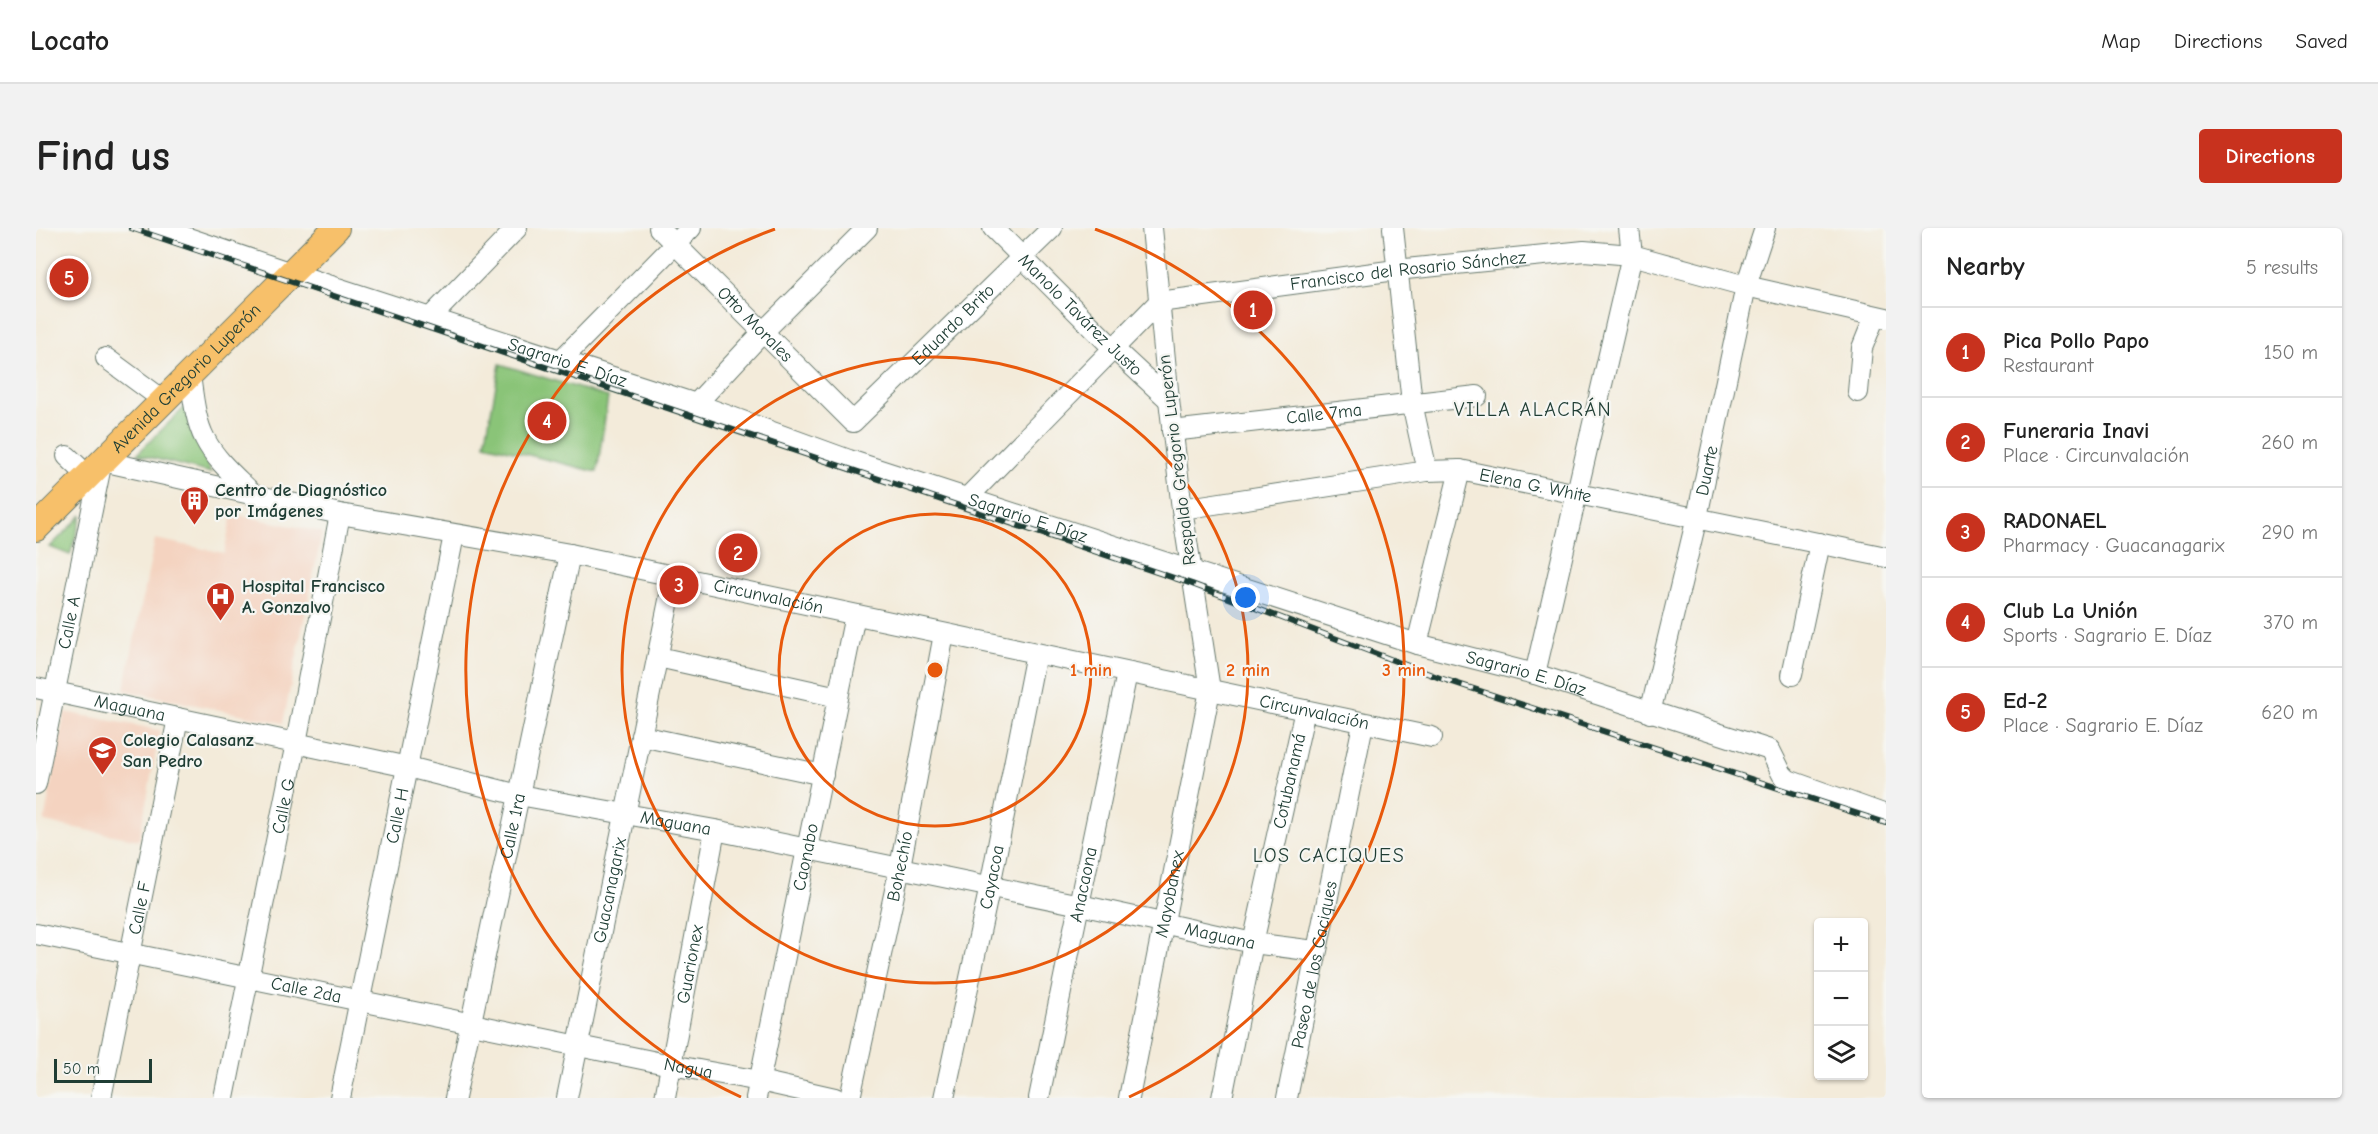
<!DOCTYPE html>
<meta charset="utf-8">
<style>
body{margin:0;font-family:"Comic Neue",sans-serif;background:#f2f2f2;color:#222}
.controls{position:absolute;right:18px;bottom:18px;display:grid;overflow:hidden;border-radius:6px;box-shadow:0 2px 4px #0004}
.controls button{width:54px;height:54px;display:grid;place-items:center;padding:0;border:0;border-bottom:2px solid #e0e0e0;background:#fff;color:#222;font:30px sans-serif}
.scale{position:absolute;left:18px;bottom:15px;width:98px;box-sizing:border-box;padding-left:6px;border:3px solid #1f3d34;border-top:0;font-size:16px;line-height:21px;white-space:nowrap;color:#1f3d34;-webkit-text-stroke:4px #f6f6f2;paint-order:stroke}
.you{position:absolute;left:1210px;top:370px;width:21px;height:21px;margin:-15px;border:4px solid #fff;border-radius:50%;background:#1a73e8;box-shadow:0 0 0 9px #1a73e833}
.badge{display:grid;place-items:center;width:39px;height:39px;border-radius:50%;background:#c8321e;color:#fff;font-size:20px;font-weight:700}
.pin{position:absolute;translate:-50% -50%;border:3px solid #fff;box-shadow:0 2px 6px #0006}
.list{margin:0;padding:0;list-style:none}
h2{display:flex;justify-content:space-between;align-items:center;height:78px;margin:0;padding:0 24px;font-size:26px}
h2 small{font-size:20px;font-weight:400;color:#767676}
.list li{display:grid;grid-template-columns:39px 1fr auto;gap:18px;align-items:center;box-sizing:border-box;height:90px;padding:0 24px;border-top:2px solid #e0e0e0}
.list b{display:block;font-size:22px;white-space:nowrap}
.list p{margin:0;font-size:20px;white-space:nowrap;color:#767676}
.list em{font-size:20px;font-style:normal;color:#767676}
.icon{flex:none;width:33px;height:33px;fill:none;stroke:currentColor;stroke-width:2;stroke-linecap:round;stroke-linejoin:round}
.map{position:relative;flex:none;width:1850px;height:870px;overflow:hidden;border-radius:6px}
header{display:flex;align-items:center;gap:36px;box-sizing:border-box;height:84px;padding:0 30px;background:#fff;border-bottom:2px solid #e0e0e0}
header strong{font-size:28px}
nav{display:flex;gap:33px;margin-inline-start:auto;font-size:21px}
.intro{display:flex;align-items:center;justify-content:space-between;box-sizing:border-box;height:144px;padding:0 36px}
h1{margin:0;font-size:42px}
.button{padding:15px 27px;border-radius:6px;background:#c8321e;color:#fff;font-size:21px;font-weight:700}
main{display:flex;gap:36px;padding:0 36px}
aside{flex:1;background:#fff;border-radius:6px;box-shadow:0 2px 4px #0004}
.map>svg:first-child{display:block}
</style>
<header>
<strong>Locato</strong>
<nav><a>Map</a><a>Directions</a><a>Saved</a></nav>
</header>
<div class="intro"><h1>Find us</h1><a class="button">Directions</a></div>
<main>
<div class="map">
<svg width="1850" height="870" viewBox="0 0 1850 870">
<rect width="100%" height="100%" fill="#f6f6f2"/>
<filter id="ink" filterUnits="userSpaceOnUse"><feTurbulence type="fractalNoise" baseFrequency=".0167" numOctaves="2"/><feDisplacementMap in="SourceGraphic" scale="12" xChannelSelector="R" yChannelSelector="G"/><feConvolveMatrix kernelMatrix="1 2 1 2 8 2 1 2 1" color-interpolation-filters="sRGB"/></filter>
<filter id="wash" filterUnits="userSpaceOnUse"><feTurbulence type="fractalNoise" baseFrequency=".008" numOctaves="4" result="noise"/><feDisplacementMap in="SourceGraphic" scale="24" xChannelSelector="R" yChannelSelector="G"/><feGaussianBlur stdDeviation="1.35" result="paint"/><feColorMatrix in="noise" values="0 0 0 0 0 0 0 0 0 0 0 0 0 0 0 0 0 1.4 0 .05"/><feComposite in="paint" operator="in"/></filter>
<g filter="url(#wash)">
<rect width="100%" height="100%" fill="#f3ebda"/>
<!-- built -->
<g fill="#f4d3c0">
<polygon points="196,286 286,304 247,495 88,462 119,311 188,325"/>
<polygon points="29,484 124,502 103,612 8,594"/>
</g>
<!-- green -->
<g fill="#8ac478" stroke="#548056" stroke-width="1.5">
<polygon points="464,136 572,169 561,244 449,216"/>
<polygon points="150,178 175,245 101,226"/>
<polygon points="46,287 34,327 14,319"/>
</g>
</g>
<g filter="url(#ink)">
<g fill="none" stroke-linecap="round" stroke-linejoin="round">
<defs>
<g id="minor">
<path id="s1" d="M123,0L255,45L660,176L813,232L1381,416L1499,446L1734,522L1746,546L1752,552L1850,587"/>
<path id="s2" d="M623,0L817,194L1016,0"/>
<path id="s3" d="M957,0L1078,121L1133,172"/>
<polyline points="1357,0 1376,175 1391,243"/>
<polyline points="394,90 481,0"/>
<polyline points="70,130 127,172"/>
<polyline points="525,132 655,0"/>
<path d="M154,147C157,168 159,192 169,211C180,233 201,250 218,267"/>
<polyline points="1822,164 1826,120 1839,88"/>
<polyline points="660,176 727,104 831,0"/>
<path id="s4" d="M1136,203L1441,168"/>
<polyline points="31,228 52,248"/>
<path id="s5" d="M932,269L1123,74L1360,42L1548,23L1596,27L1710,58L1850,90"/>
<path id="s6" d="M1146,281L1391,243L1424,242L1850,329"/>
<polyline points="1381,416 1424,242"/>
<polyline points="622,429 802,469"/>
<polyline points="1499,446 1596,27 1593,0"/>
<polyline points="1756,447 1784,315"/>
<path id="s7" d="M0,460L372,539L483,567L679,602L1044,677L1217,715L1279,723"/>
<path id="s8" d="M1614,485L1661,289L1710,58L1729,0"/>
<polyline points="605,508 787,547"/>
<path id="s9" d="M0,556L66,233L304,286L534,326L1396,509"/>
<path id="s10" d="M0,706L635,837L724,853L799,870"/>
<path id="s11" d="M65,870L142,490"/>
<path id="s12" d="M188,870L260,515L304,286"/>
<path id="s13" d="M304,870L418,307"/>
<path id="s14" d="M419,870L534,326"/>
<path id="s15" d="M531,870L638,348"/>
<path id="s16" d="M629,870L679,602"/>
<path id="s17" d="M720,870L819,387"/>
<path id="s18" d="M814,870L864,639L908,406"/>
<path id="s19" d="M908,870L954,658L1000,425"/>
<path id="s20" d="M1003,870L1091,445"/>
<path id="s21" d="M1093,870L1174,462L1146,281L1133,172L1116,0"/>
<path id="s22" d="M1186,870L1217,715L1269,482"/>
<path id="s23" d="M1251,870L1327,496"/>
</g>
<g id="major">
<path id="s24" d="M0,300L300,0"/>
</g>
</defs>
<!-- minor casing -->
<use href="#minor" stroke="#697a6e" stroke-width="22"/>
<!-- major casing -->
<use href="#major" stroke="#697a6e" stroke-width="28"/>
<!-- minor -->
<use href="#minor" stroke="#fff" stroke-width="20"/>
<!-- major -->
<use href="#major" stroke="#f7c06b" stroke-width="26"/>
<defs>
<polyline id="rail" points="95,0 1156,356 1404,450 1850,595"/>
</defs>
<!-- rail casing -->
<use href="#rail" stroke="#1f3d34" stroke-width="6"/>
<!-- rail -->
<use href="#rail" stroke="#f6f6f2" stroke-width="4" stroke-dasharray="11" stroke-linecap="butt"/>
</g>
</g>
<!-- distance rings -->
<g fill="none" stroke="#e8590c" stroke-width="3">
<circle cx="899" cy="442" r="156"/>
<circle cx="899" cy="442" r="313"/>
<path d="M705 869A469 469 0 0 1 739 1M1059 1A469 469 0 0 1 1093 869"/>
</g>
<!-- icons -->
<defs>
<symbol id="building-pin" viewBox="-11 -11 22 30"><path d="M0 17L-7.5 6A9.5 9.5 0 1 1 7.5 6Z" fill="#c8321e" stroke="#f6f6f2"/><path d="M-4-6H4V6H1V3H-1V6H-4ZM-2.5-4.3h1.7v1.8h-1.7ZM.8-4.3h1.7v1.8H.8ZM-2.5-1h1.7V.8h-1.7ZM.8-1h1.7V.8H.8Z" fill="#fff"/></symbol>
<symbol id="hospital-pin" viewBox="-11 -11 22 30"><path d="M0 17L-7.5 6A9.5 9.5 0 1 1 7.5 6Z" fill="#c8321e" stroke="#f6f6f2"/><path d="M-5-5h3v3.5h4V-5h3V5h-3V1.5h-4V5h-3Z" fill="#fff"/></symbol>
<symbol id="school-pin" viewBox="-11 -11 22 30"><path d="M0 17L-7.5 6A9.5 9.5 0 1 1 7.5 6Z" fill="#c8321e" stroke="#f6f6f2"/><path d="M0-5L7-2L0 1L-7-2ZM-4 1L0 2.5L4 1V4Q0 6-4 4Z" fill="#fff"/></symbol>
</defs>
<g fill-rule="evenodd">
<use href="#building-pin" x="142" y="256" width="33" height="45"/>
<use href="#hospital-pin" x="168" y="352" width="33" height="45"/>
<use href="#school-pin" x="50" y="506" width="33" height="45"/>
</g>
<g text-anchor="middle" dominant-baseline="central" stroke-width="4.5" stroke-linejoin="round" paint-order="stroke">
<!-- street labels -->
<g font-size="18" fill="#1f3d34" stroke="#f6f6f2">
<text stroke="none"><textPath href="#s5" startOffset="524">Francisco del Rosario Sánchez</textPath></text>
<text stroke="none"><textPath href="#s3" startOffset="123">Manolo Tavárez Justo</textPath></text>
<text stroke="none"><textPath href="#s2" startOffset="414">Eduardo Brito</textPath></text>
<text stroke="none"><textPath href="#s2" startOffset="136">Otto Morales</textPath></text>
<text stroke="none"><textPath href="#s1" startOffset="430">Sagrario E. Díaz</textPath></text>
<text stroke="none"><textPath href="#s24" startOffset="212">Avenida Gregorio Luperón</textPath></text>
<text stroke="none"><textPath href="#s4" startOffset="153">Calle 7ma</textPath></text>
<text transform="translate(1141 232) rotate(-97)">Respaldo Gregorio Luperón</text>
<text stroke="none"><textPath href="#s8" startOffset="249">Duarte</textPath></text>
<text stroke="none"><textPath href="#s6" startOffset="358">Elena G. White</textPath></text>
<text stroke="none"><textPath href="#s1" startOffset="916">Sagrario E. Díaz</textPath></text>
<text stroke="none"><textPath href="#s9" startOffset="1010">Circunvalación</textPath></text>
<text stroke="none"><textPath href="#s9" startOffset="165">Calle A</textPath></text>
<text stroke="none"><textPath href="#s1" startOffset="1438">Sagrario E. Díaz</textPath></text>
<text stroke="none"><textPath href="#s7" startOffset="96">Maguana</textPath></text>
<text stroke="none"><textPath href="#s9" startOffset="1568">Circunvalación</textPath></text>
<text stroke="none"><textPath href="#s22" startOffset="324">Cotubanamá</textPath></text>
<text stroke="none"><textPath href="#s12" startOffset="298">Calle G</textPath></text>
<text stroke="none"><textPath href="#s13" startOffset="288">Calle H</textPath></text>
<text stroke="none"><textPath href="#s7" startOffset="654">Maguana</textPath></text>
<text stroke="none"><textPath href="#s14" startOffset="278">Calle 1ra</textPath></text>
<text stroke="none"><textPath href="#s17" startOffset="246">Caonabo</textPath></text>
<text stroke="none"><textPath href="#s18" startOffset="237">Bohechío</textPath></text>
<text stroke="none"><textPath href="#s19" startOffset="226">Cayacoa</textPath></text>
<text stroke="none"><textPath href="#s20" startOffset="218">Anacaona</textPath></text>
<text stroke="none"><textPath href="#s15" startOffset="212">Guacanagarix</textPath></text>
<text stroke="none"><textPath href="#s21" startOffset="208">Mayobanex</textPath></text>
<text stroke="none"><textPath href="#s11" startOffset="194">Calle F</textPath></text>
<text stroke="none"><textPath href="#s7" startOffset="1210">Maguana</textPath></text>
<text stroke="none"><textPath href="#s16" startOffset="136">Guarionex</textPath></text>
<text stroke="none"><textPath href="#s23" startOffset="136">Paseo de los Caciques</textPath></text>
<text stroke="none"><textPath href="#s10" startOffset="276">Calle 2da</textPath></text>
<text stroke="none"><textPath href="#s10" startOffset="666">Nagua</textPath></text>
</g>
<!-- poi labels -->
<g font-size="18" font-weight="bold" fill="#1f3d34" stroke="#f6f6f2" text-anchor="start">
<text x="179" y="262">Centro de Diagnóstico<tspan x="179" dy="21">por Imágenes</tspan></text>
<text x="206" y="358">Hospital Francisco<tspan x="206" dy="21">A. Gonzalvo</tspan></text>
<text x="87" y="512">Colegio Calasanz<tspan x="87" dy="21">San Pedro</tspan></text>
</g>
<!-- neighbourhood labels -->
<g font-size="20" letter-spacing="1.5" fill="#1f3d34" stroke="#f6f6f2">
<text x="1497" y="181">VILLA ALACRÁN</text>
<text x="1293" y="627">LOS CACIQUES</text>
</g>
</g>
<circle cx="899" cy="442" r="9" fill="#e8590c" stroke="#f6f6f2" stroke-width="3"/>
<g font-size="18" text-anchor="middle" font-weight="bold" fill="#e8590c" stroke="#f6f6f2" stroke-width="4.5" stroke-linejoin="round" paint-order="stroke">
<text x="1055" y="448">1 min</text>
<text x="1212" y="448">2 min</text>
<text x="1368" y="448">3 min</text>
</g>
</svg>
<div class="controls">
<button>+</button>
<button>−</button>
<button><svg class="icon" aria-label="layers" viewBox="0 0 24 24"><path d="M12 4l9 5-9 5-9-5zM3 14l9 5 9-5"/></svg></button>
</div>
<div class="scale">50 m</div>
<div class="you"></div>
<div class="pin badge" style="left:1217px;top:82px">1</div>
<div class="pin badge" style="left:702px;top:325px">2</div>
<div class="pin badge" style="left:643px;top:357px">3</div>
<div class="pin badge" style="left:511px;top:193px">4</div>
<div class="pin badge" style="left:33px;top:50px">5</div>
</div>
<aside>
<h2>Nearby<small>5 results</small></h2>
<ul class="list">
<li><span class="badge">1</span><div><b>Pica Pollo Papo</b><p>Restaurant</p></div><em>150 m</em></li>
<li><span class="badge">2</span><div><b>Funeraria Inavi</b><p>Place · Circunvalación</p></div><em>260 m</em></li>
<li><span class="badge">3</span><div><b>RADONAEL</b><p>Pharmacy · Guacanagarix</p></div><em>290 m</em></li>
<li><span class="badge">4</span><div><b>Club La Unión</b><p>Sports · Sagrario E. Díaz</p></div><em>370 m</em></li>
<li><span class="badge">5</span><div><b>Ed-2</b><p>Place · Sagrario E. Díaz</p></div><em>620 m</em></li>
</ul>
</aside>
</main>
